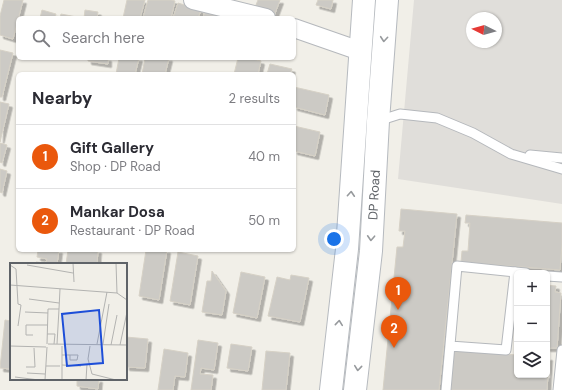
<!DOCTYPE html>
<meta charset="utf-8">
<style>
body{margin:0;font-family:"DM Sans",sans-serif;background:#f7f7f7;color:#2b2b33}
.controls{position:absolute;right:12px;bottom:12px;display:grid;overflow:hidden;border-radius:6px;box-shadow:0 1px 3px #0004}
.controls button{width:36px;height:36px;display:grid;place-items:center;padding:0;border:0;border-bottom:1px solid #e1e1e2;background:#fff;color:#2b2b33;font:20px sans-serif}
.compass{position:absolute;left:466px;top:12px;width:36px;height:36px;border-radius:50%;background:#fff;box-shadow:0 1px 3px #0004;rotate:275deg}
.you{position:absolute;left:334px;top:239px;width:14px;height:14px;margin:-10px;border:3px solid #fff;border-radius:50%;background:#1a73e8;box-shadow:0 0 0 6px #1a73e833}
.badge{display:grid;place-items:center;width:26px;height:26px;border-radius:50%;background:#ea580c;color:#fff;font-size:13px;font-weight:700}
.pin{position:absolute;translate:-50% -33px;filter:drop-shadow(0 1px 2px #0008)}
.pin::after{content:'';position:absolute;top:21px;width:14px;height:12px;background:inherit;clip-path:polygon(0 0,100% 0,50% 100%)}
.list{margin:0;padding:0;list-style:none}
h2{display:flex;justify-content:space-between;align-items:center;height:52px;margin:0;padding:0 16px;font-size:17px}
h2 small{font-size:13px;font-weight:400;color:#7c7c81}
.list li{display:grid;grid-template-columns:26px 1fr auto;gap:12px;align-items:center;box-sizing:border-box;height:64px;padding:0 16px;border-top:1px solid #e1e1e2}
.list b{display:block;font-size:15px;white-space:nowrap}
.list p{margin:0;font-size:13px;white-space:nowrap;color:#7c7c81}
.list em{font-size:13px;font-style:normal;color:#7c7c81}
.icon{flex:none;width:22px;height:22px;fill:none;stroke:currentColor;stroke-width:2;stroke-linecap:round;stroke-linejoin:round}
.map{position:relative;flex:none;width:562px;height:390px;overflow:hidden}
.search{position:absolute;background:#fff;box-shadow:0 1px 3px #0004;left:16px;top:16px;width:280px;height:44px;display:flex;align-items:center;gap:10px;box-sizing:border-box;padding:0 14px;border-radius:6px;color:#7c7c81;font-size:15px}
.panel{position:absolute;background:#fff;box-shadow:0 1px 3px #0004;left:16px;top:72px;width:280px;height:180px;border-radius:6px}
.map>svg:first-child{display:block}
</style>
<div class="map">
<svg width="562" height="390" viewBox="0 0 562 390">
<defs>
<filter id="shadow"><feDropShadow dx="3.5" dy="3.5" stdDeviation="0" flood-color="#0004"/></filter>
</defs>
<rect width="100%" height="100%" fill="#f1efe8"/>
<!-- industrial -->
<path fill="#e0deda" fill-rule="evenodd" d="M414,0H562V204L398,179ZM472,18H496V42H472Z"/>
<!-- building -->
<g fill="#cccac5" stroke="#d6d1c6" filter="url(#shadow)">
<polygon points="4,0 23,0 13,39 0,35 0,16"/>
<polygon points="127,0 145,0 140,18 123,18"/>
<polygon points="148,0 171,0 175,1 171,18 143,18"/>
<polygon points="258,0 280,0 274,16 254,10"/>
<polygon points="318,0 333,0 331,9 316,5"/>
<polygon points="178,3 201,10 198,18 173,18"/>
<polygon points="206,7 232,18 203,18"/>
<polygon points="42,10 56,14 55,18 40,18"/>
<polygon points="85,10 98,12 97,18 84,18"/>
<polygon points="61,14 82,18 60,18"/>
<polygon points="0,50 13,53 2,97 0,97"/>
<polygon points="88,58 108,58 108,64 88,61"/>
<polygon points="119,58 139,58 135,74 116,74"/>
<polygon points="145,58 169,58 165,74 142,74"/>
<polygon points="238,58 248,58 261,61 258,74 234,74"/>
<polygon points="270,64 292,69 290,74 267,74"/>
<polygon points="294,87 329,95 325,115 294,107"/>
<polygon points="0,102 9,104 0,142"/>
<polygon points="294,126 320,132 315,156 294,151"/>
<polygon points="0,143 7,145 2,163 0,162"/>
<polygon points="0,169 7,171 2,193 0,192"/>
<polygon points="401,209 457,214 439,390 383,390 397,247 403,247 405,231 399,231"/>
<polygon points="466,215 562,223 562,244 560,270 461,262 462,251 468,251 470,223 465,223"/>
<polygon points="38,250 59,250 57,264 36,264 36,262 46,263 47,259 37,257"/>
<polygon points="68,250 98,250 97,264 66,264"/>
<polygon points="146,250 167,250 159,300 139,296"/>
<polygon points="178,252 198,256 190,305 170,301"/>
<polygon points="212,271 226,291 222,315 202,312 207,281 211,281"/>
<polygon points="241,272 265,277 257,318 233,313"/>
<polygon points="291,275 309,278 300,322 268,316 277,277 290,280"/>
<polygon points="547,285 556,286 555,292 561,293 557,348 547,348"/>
<polygon points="5,320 11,321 11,369 0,368"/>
<polygon points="126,337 148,339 145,368 126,367"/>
<polygon points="198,340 218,343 214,370 201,368 200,374 213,375 211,390 191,390"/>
<polygon points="231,344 252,347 248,371 227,368"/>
<polygon points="164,349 188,353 185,377 175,376 173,390 158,390"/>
<polygon points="454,350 517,355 517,375 547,375 547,357 549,357 547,390 451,390"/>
<polygon points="266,351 290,353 286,390 262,390"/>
<polygon points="77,379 99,379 98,389 77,386"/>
</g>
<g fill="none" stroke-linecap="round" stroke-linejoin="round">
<defs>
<g id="lane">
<polyline points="378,121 400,114 437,118 473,133 511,154 562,169"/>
<polyline points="530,155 562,158"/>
<polyline points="515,272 526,273"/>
<polyline points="547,276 562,277"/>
<polyline points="446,390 457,266 515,272 506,350 450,346"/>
<polyline points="558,390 562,350"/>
</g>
<g id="street">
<polyline points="193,0 266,18"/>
<polyline points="294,28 360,51"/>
</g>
<g id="secondary">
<polyline points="331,390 347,249 364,0"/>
<polyline points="355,390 371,251 378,121 387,0"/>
</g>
</defs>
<!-- lane casing -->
<use href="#lane" stroke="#b5b8bc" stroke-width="11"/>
<!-- street casing -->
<use href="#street" stroke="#b5b8bc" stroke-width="20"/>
<!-- secondary casing -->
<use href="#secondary" stroke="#b6babf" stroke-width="24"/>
<!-- lane -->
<use href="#lane" stroke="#fff" stroke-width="9"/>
<!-- street -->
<use href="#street" stroke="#fff" stroke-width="18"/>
<!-- secondary -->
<use href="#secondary" stroke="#fff" stroke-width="22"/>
</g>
<!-- one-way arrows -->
<defs><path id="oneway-chevron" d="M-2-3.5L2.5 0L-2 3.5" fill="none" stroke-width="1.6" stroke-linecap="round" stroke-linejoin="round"/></defs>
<g stroke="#979a9d">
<use href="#oneway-chevron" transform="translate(384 39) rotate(95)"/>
<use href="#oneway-chevron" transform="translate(351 194) rotate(-86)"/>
<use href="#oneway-chevron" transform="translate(371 238) rotate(93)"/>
<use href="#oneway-chevron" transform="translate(339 323) rotate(-84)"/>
<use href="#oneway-chevron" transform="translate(358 368) rotate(96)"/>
</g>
<g text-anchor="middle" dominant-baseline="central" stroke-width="4" stroke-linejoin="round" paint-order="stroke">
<!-- street labels -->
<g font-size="13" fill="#5f6368" stroke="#fff">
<text transform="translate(374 195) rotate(-87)">DP Road</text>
</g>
</g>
<!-- overview -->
<g transform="translate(10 263)">
<rect width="117" height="117" fill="#f1efe8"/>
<path fill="none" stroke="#b3b3b1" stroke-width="1" d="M63,0L64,19M106,0L107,30M0,2L6,6L8,41L11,42L8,63M17,2L63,10M0,22L107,30L117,37M19,36L49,40M15,49L38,50M0,70V94M37,71H45L44,81M23,72H16V62H38M37,81L38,46H49L50,26M38,81L117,82M47,81L49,46M87,81L97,29M93,81L99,41M101,82L107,52M110,82L117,49M0,83L36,84M52,92H68L67,97H60V92M78,96L82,111L106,117M78,96L80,83M52,102L71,103M36,103H50M16,104H25L24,85M17,110L35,111M5,114L29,117M35,117L37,84M52,117V83M76,117L77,101"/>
<path fill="#1d4ed8" fill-opacity="0.15" stroke="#1d4ed8" stroke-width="2" d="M89,47L93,100L57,103L52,51Z"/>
<rect width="117" height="117" fill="none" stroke="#5f6368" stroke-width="2"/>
</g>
</svg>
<div class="controls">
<button>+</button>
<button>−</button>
<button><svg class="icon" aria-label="layers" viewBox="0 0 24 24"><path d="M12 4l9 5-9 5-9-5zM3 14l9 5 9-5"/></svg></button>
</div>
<svg class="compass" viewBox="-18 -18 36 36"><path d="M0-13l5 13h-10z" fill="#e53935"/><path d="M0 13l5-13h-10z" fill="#7c7c81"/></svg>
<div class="you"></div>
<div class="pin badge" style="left:398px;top:310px">1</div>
<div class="pin badge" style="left:394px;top:348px">2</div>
<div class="search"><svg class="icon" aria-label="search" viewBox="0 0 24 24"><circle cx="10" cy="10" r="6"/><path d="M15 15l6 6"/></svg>Search here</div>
<section class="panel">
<h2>Nearby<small>2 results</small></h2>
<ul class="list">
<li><span class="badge">1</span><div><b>Gift Gallery</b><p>Shop · DP Road</p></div><em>40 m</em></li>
<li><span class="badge">2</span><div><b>Mankar Dosa</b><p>Restaurant · DP Road</p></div><em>50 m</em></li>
</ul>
</section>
</div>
